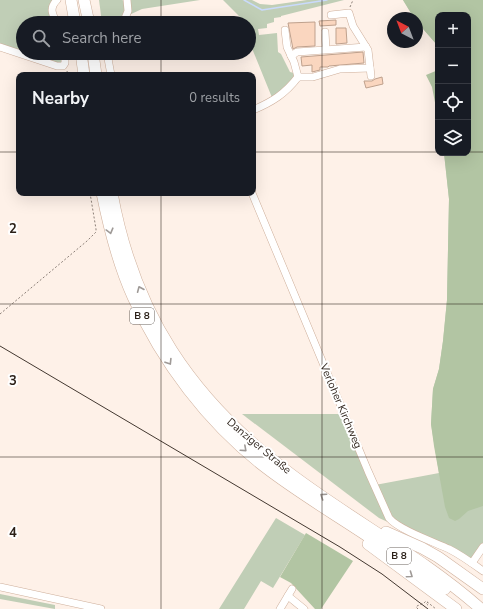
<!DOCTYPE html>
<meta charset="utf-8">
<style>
body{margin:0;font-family:"Nunito Sans",sans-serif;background:#242831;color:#f1f3f6}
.controls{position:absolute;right:12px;top:12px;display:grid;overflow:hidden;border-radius:8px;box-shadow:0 4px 16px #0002}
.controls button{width:36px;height:36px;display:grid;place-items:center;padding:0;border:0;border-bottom:1px solid #363941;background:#171b24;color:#f1f3f6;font:20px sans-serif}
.compass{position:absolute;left:387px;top:12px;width:36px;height:36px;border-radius:50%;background:#171b24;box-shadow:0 4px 16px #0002;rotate:318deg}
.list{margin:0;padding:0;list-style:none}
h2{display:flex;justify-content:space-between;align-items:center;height:52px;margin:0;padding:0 16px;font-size:17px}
h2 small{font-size:13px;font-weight:400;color:#9ea1a6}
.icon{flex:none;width:22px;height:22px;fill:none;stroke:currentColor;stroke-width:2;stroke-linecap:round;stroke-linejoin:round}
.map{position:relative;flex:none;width:483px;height:609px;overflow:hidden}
.search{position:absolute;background:#171b24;box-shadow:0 4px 16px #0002;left:16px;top:16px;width:240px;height:44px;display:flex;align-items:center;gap:10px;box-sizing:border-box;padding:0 14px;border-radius:22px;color:#9ea1a6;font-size:15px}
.panel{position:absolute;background:#171b24;box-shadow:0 4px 16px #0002;left:16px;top:72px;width:240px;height:124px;border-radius:8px}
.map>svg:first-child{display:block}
</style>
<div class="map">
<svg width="483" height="609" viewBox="0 0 483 609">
<rect width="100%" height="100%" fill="#fef1e8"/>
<!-- green -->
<g fill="#c0ceb6">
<polygon points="0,0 55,0 56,23 23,23 23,53 64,53 63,61 58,64 0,46"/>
<polygon points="99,0 122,0 125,1 127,5 120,23 102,23"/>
<polygon points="129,0 200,0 142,9 129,15"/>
<polygon points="223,0 252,0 260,4 272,5 307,0 351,0 344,0 281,16 281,17 274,18 274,22 267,24 267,28 258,29 259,35 277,33 278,52 281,54 290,72 294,73 293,82 273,100 249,41 249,23 242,23 239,16"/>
<polygon points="403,0 483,0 483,546 471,558 468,558 392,520 375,485 439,473 431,424 433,389 439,369 443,341 447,300 449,199 444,153 468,153 468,15 438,15 438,46 417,22 417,18 414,18"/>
<polygon points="242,414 343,414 390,523 379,518"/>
<polygon points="276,518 305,535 273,588 261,581 244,609 219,609"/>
<polygon points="0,594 55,605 55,609 0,599"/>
</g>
<!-- forest -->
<g fill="#b2c5a3">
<polygon points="403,0 483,0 483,506 468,511 459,519 455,521 449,518 445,507 434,446 431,424 433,389 439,369 443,341 447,300 449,199 444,153 468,153 468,15 438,15 438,46 417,22 417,18 414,18"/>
<polygon points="438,70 438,118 432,87 426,75"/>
<polygon points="306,533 353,561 321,609 315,609 291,583 280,577"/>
</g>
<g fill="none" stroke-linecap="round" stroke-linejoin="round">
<!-- stream -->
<polyline stroke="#c9dafc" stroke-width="1.5" points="244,0 262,10 327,0"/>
</g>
<!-- building -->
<g fill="#fad6bf" stroke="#bfa18d">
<polygon points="336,20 336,25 320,26 319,21"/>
<polygon points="315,22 315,46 297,47 293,49 288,23"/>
<polygon points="336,28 346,28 347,43 336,44"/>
<polygon points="363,52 364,63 329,66 328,67 320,67 320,70 312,72 312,65 302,66 301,57"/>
<polygon points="382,77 383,84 366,88 364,81 372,81 375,79"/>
</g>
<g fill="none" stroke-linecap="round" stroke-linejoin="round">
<defs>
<g id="minor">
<path d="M57,0C49,8 52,14 57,23"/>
<polyline points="331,15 349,13 353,26 368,50 371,76"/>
<polyline points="123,23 128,11 127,0"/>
<polyline points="285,30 287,47 294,62 298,77"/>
<polyline points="325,32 326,49"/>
<polyline points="0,47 57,66 63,66 65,63 65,53"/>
<polyline points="107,53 111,75"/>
<polyline points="291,56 297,52 366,47"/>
<polyline points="298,77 313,77 340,69 370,68"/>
<path d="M253,110C272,102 285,94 298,77"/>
<path d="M252,193L368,471L389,518C399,530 434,542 449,549C461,555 472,563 483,571"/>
<polyline points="472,563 483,547"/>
<polyline points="0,587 101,609"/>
<polyline points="288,596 304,609"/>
<polyline points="280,609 292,589"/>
</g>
<g id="highway">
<polyline points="71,0 75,23"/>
<polyline points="84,0 89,23"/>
<polyline points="81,53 84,75"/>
<polyline points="93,53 96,75"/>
<path d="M102,193C109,228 118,264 133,297C162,362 208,423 265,467C300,494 338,516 375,541C399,556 422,572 445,589"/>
<path d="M112,193C134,314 191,399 288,472C351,520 421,556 481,609"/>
<polyline points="386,532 422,548 438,557 483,589"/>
<polyline points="368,544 456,609"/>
</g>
</defs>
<!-- minor casing -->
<use href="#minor" stroke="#ceaf9b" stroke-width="8"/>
<!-- highway casing -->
<use href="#highway" stroke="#ceaf9b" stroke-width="12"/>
<!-- path -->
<g stroke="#8c8078" stroke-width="1" stroke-dasharray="2 2" stroke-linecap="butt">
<polyline points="350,7 353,0"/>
<polyline points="67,71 68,75"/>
<polyline points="0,314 87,241 96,232 96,229 90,193"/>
<polyline points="428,602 426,604 428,605"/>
<polyline points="418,609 416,607 417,606 424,603 426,601 436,609"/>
</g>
<!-- minor -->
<use href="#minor" stroke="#fff" stroke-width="7"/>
<!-- highway -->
<use href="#highway" stroke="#fff" stroke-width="11"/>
<!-- tram -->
<polyline stroke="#433830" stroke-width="1" points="0,346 340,547 382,574 428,609"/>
</g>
<!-- one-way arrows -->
<defs><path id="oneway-chevron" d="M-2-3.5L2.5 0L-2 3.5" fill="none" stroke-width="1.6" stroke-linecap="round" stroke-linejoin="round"/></defs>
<g stroke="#9f9a97">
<use href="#oneway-chevron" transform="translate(110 231) rotate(75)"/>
<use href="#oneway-chevron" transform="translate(140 289) rotate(-113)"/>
<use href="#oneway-chevron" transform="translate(169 362) rotate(58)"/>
<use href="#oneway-chevron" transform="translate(244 449) rotate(42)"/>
<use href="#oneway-chevron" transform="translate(323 496) rotate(-146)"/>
<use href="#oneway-chevron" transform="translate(410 575) rotate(35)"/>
</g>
<!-- grid -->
<path fill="none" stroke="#2a1f17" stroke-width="1" stroke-opacity="0.55" d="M161,0V23M322,0V609M161,53V75M0,152H19M253,152H438M468,152H483M161,193V609M0,304H483M0,457H483"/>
<g text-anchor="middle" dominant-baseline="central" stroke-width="4" stroke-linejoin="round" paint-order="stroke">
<!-- shield labels -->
<g fill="#fff" stroke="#6a625d" stroke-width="1">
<rect x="130" y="308" width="24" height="16" rx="3"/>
<rect x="387" y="548" width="24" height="16" rx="3"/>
</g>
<g font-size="10" font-weight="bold" fill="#2a1f17">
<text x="142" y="316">B 8</text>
<text x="399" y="556">B 8</text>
</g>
<!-- street labels -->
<g font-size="11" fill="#2a1f17" stroke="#fff">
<text transform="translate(341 406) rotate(67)">Verloher Kirchweg</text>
<text transform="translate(259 446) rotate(40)">Danziger Straße</text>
</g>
</g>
<g font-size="13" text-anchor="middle" font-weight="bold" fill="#2a1f17" stroke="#fff" stroke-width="4" stroke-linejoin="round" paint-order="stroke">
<text x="13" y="233">2</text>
<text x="13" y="385">3</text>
<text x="13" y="537">4</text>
</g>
</svg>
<div class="controls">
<button>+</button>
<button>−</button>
<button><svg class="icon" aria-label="locate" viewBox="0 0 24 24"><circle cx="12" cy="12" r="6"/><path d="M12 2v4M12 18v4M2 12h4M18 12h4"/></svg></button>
<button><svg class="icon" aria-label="layers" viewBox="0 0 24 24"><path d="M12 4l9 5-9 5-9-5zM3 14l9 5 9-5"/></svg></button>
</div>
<svg class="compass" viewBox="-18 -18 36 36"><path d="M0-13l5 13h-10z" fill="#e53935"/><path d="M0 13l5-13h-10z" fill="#9ea1a6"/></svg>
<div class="search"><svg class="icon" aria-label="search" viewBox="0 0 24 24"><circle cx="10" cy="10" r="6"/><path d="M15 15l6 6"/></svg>Search here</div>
<section class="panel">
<h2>Nearby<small>0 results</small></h2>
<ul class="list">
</ul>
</section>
</div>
